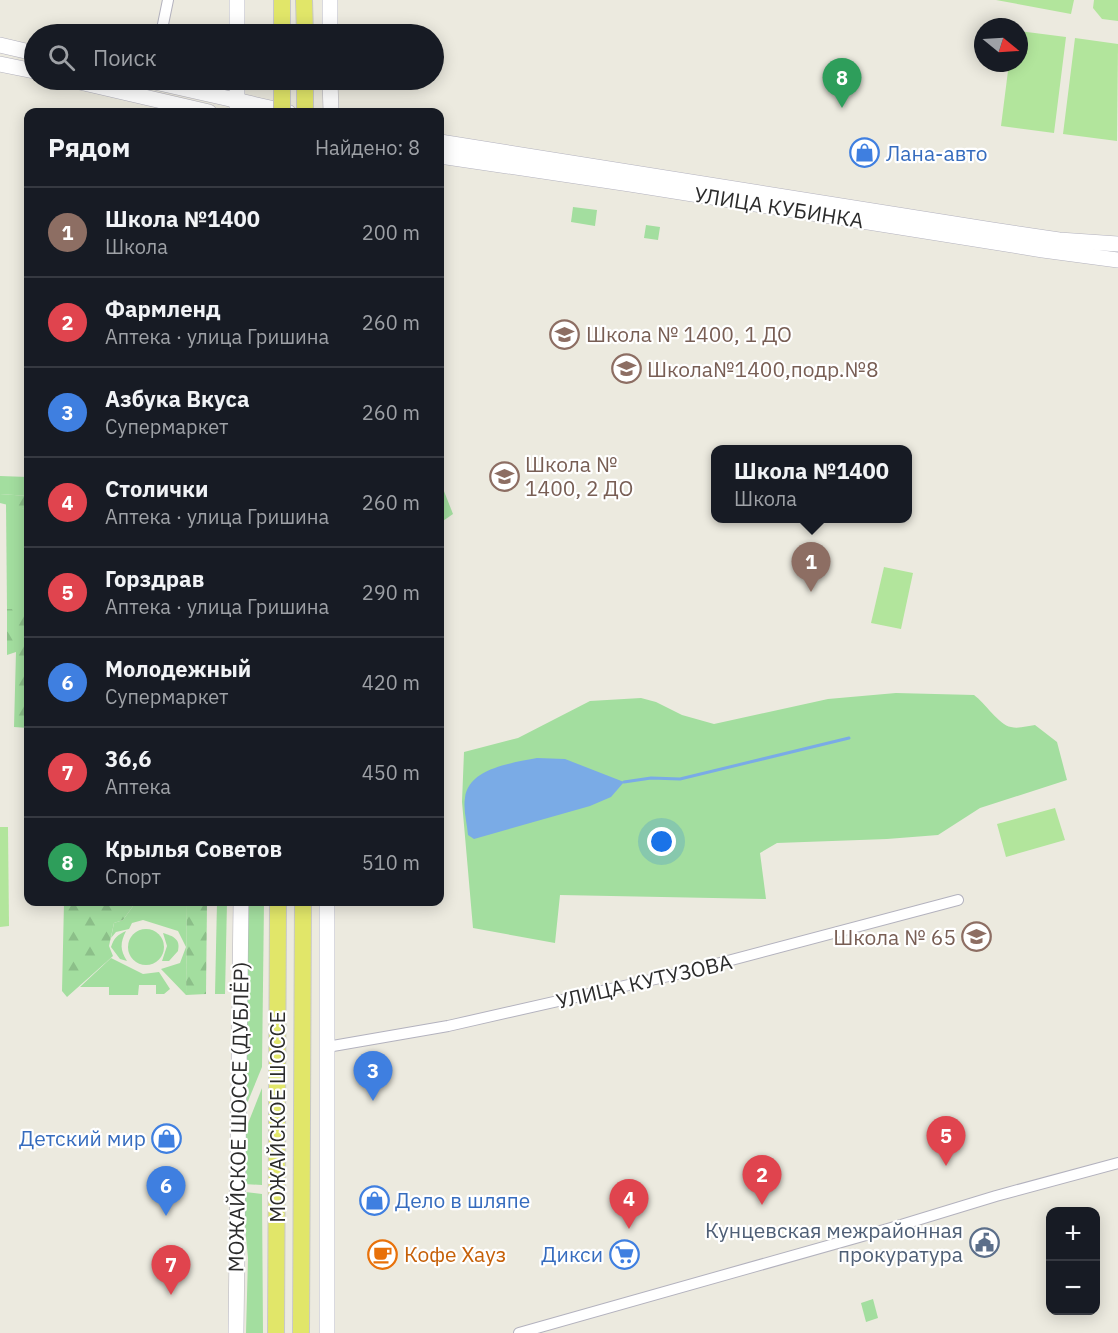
<!DOCTYPE html>
<html lang="ru">
<meta charset="utf-8">
<style>
body{margin:0;font-family:"IBM Plex Sans",sans-serif;background:#242831;color:#f1f3f6}
.controls{position:absolute;right:18px;bottom:18px;display:grid;overflow:hidden;border-radius:12px;box-shadow:0 3px 15px #0003}
.controls button{width:54px;height:54px;display:grid;place-items:center;padding:0;border:0;border-bottom:2px solid #363941;background:#171b24;color:#f1f3f6;font:30px sans-serif}
.compass{position:absolute;left:974px;top:18px;width:54px;height:54px;border-radius:50%;background:#171b24;box-shadow:0 3px 15px #0003;rotate:108deg}
.you{position:absolute;left:662px;top:842px;width:21px;height:21px;margin:-15px;border:4px solid #fff;border-radius:50%;background:#1a73e8;box-shadow:0 0 0 9px #1a73e833}
.badge{display:grid;place-items:center;width:39px;height:39px;border-radius:50%;background:#ada7f2;color:#fff;font-size:20px;font-weight:700}
.pin{position:absolute;translate:-50% -50px;filter:drop-shadow(0 2px 3px #0008)}
.pin::after{content:'';position:absolute;top:32px;width:21px;height:18px;background:inherit;clip-path:polygon(0 0,100% 0,50% 100%)}
.popup{position:absolute;left:711px;top:445px;width:201px;height:78px;box-sizing:border-box;display:grid;place-content:center;border-radius:12px;background:#171b24;filter:drop-shadow(0 2px 4px #0005);font-size:20px;white-space:nowrap;color:#9ea1a6}
.popup b{font-size:22px;color:#f1f3f6}
.popup::after{content:'';position:absolute;left:50%;top:100%;margin-left:-12px;border:12px solid transparent;border-top-color:#171b24}
.list{margin:0;padding:0;list-style:none}
h2{display:flex;justify-content:space-between;align-items:center;height:78px;margin:0;padding:0 24px;font-size:26px}
h2 small{font-size:20px;font-weight:400;color:#9ea1a6}
.list li{display:grid;grid-template-columns:39px 1fr auto;gap:18px;align-items:center;box-sizing:border-box;height:90px;padding:0 24px;border-top:2px solid #363941}
.list b{display:block;font-size:22px;white-space:nowrap}
.list p{margin:0;font-size:20px;white-space:nowrap;color:#9ea1a6}
.list em{font-size:20px;font-style:normal;color:#9ea1a6}
.icon{flex:none;width:33px;height:33px;fill:none;stroke:currentColor;stroke-width:2;stroke-linecap:round;stroke-linejoin:round}
.map{position:relative;flex:none;width:1118px;height:1333px;overflow:hidden}
.search{position:absolute;background:#171b24;box-shadow:0 3px 15px #0003;left:24px;top:24px;width:420px;height:66px;display:flex;align-items:center;gap:15px;box-sizing:border-box;padding:0 21px;border-radius:33px;color:#9ea1a6;font-size:22px}
.panel{position:absolute;background:#171b24;box-shadow:0 3px 15px #0003;left:24px;top:108px;width:420px;height:798px;border-radius:12px}
.map>svg:first-child{display:block}
</style>
<div class="map">
<svg width="1118" height="1333" viewBox="0 0 1118 1333">
<defs>
<pattern id="forest-firs" width="22" height="20" patternUnits="userSpaceOnUse" patternTransform="scale(1.5)"><rect width="22" height="20" fill="#a3de9f"/><path d="M5 1l3.5 6h-7zM16 11l3.5 6h-7z" fill="#8cbf89"/></pattern>
</defs>
<rect width="100%" height="100%" fill="#eceadf"/>
<!-- green -->
<g fill="#a3de9f">
<polygon points="573,207 597,210 595,226 571,222"/>
<polygon points="646,225 660,227 658,240 644,238"/>
<polygon points="0,476 28,477 28,496 0,494"/>
<polygon points="440,481 453,514 440,523"/>
<polygon points="6,503 28,510 28,609 7,609"/>
<path d="M896,693L974,695C985,703 999,725 1011,727C1018,729 1028,726 1035,725L1057,742L1067,780L980,808L938,835L887,839L777,843L760,853L766,899L560,895L555,943L473,928L462,802L464,752L518,738L590,701L641,698L656,702L682,715L714,724L828,699Z"/>
<polygon points="136,902 187,902 186,995 161,969 180,963 186,947 178,931 143,920 132,923 129,929 116,932 111,938 114,923 123,920"/>
<polygon points="217,902 227,902 225,994 215,994"/>
<polygon points="247,902 264,902 262,1067 246,1106"/>
<circle cx="146" cy="947" r="18"/>
<path d="M126,931C120,943 120,950 127,961L120,959L111,947C114,938 117,935 126,931Z"/>
<path d="M163,933C173,936 181,939 178,951L169,961H162L167,946Z"/>
<polygon points="111,958 143,974 159,972 170,989 164,994 156,994 156,985 139,985 138,995 109,995 109,987 80,987"/>
<polygon points="262,1088 262,1185 244,1184 245,1131"/>
<polygon points="245,1192 262,1194 263,1333 246,1333 248,1258 244,1215"/>
<polygon points="873,1299 878,1318 866,1322 861,1303"/>
</g>
<!-- forest -->
<g fill="url(#forest-firs)">
<polygon points="0,494 28,496 28,510 0,503"/>
<polygon points="7,609 28,609 28,728 14,727 16,652 7,655"/>
<polygon points="64,902 136,902 123,920 114,923 109,946 113,956 67,997 62,991"/>
<polygon points="187,902 207,902 206,994 186,995"/>
</g>
<!-- pitch -->
<g fill="#b2e59c">
<polygon points="996,0 1074,0 1071,14"/>
<polygon points="1094,0 1118,0 1118,21 1102,19 1093,8"/>
<polygon points="1019,31 1066,37 1054,133 1001,126 1009,63 1019,63"/>
<polygon points="1075,38 1118,44 1117,141 1063,134"/>
<polygon points="884,567 913,573 901,629 871,623"/>
<polygon points="1055,808 1065,840 1006,857 997,824"/>
<polygon points="0,827 8,827 9,926 0,927"/>
</g>
<!-- water -->
<path fill="#7aabe6" d="M537,758L565,759L624,782L611,797L590,806L474,839L468,835C467,823 463,809 465,798C468,768 512,763 537,758Z"/>
<g fill="none" stroke-linecap="round" stroke-linejoin="round">
<!-- stream -->
<polyline stroke="#7aabe6" stroke-width="3" points="624,782 651,778 680,779 849,738"/>
<defs>
<g id="street">
<polyline points="161,34 168,0"/>
<polyline points="327,1047 448,1026 686,972 958,900"/>
<polyline points="519,1333 891,1228 996,1196 1118,1163"/>
</g>
<g id="secondary">
<polyline points="237,0 237,34"/>
<polyline points="330,0 330,34"/>
<polyline points="0,45 34,53"/>
<polyline points="0,64 34,71"/>
<polyline points="71,80 209,112"/>
<polyline points="146,80 288,112"/>
<polyline points="237,80 237,112"/>
<polyline points="330,80 331,112"/>
<polyline points="440,142 992,230 1059,240 1118,244"/>
<polyline points="440,156 630,184 1043,250 1118,260"/>
<polyline points="236,1333 241,902"/>
<polyline points="327,1333 327,902"/>
</g>
<g id="primary">
<polyline points="304,0 305,34"/>
<polyline points="282,34 282,0"/>
<polyline points="305,80 305,112"/>
<polyline points="276,1333 278,902"/>
<polyline points="301,1333 303,902"/>
</g>
</defs>
<!-- street casing -->
<use href="#street" stroke="#b3b2be" stroke-width="12"/>
<!-- secondary casing -->
<use href="#secondary" stroke="#b3b2be" stroke-width="16"/>
<!-- primary casing -->
<use href="#primary" stroke="#c8c8c8" stroke-width="18"/>
<!-- street -->
<use href="#street" stroke="#fff" stroke-width="10"/>
<!-- secondary -->
<use href="#secondary" stroke="#fff" stroke-width="15"/>
<!-- primary -->
<use href="#primary" stroke="#e1e669" stroke-width="16"/>
<defs>
<polyline id="primary-bridge" points="282,112 282,80"/>
</defs>
<!-- primary-bridge casing -->
<use href="#primary-bridge" stroke="#c8c8c8" stroke-width="18" stroke-linecap="butt"/>
<!-- primary-bridge -->
<use href="#primary-bridge" stroke="#e1e669" stroke-width="16"/>
</g>
<!-- icons -->
<defs>
<symbol id="shop-ring" viewBox="-11 -11 22 22"><circle r="9.5" fill="#fff" stroke="#3f7fe0" stroke-width="1.5"/><path d="M-5-2.5h2.3a2.7 3.5 0 0 1 5.4 0H5L5.5 6h-11ZM-1.5-2.5h3a1.5 2.3 0 0 0-3 0Z" fill="#3f7fe0"/></symbol>
<symbol id="school-ring" viewBox="-11 -11 22 22"><circle r="9.5" fill="#fff" stroke="#8d6e63" stroke-width="1.5"/><path d="M0-5L7-2L0 1L-7-2ZM-4 1L0 2.5L4 1V4Q0 6-4 4Z" fill="#8d6e63"/></symbol>
<symbol id="civic-ring" viewBox="-11 -11 22 22"><circle r="9.5" fill="#fff" stroke="#5c6f8a" stroke-width="1.5"/><path d="M-.6-6.5H3V-4.5H.6V-3L4-1V1h2V6H-6V1h2V-1L-.6-3ZM-1.2 2.5V6h2.4V2.5Z" fill="#5c6f8a"/></symbol>
<symbol id="cafe-ring" viewBox="-11 -11 22 22"><circle r="9.5" fill="#fff" stroke="#e8710a" stroke-width="1.5"/><path d="M-5.5-4.5H6V0H3Q3 3.5 0 3.5H-2.5Q-5.5 3.5-5.5 0ZM3-3.2v2h1.7v-2ZM-6 4.5H4V6H-6Z" fill="#e8710a"/></symbol>
<symbol id="supermarket-ring" viewBox="-11 -11 22 22"><circle r="9.5" fill="#fff" stroke="#3f7fe0" stroke-width="1.5"/><path d="M-6-5.5h2.5l.6 2H6L4.5 2H-2.5L-4.4-4H-6ZM-1.5 3.2a1.3 1.3 0 1 0 .1 0ZM3 3.2a1.3 1.3 0 1 0 .1 0Z" fill="#3f7fe0"/></symbol>
</defs>
<g fill-rule="evenodd">
<use href="#shop-ring" x="848" y="136" width="33" height="33"/>
<use href="#school-ring" x="548" y="318" width="33" height="33"/>
<use href="#school-ring" x="610" y="352" width="33" height="33"/>
<use href="#school-ring" x="488" y="460" width="33" height="33"/>
<use href="#school-ring" x="960" y="920" width="33" height="33"/>
<use href="#shop-ring" x="150" y="1122" width="33" height="33"/>
<use href="#shop-ring" x="358" y="1184" width="33" height="33"/>
<use href="#civic-ring" x="968" y="1226" width="33" height="33"/>
<use href="#cafe-ring" x="366" y="1238" width="33" height="33"/>
<use href="#supermarket-ring" x="608" y="1238" width="33" height="33"/>
</g>
<g text-anchor="middle" dominant-baseline="central" stroke-width="4.5" stroke-linejoin="round" paint-order="stroke">
<!-- shop labels -->
<g font-size="21" fill="#366cbe" stroke="#fff" text-anchor="start">
<text x="886" y="153">Лана-авто</text>
<text x="146" y="1138" text-anchor="end">Детский мир</text>
<text x="395" y="1200">Дело в шляпе</text>
<text x="603" y="1254" text-anchor="end">Дикси</text>
</g>
<!-- street labels -->
<g font-size="21" fill="#2b2b2b" stroke="#fff">
<text transform="translate(779 207) rotate(9)">УЛИЦА КУБИНКА</text>
<text transform="translate(644 981) rotate(-13)">УЛИЦА КУТУЗОВА</text>
<text transform="translate(238 1117) rotate(-89)">МОЖАЙСКОЕ ШОССЕ (ДУБЛЁР)</text>
<text transform="translate(277 1117) rotate(-90)">МОЖАЙСКОЕ ШОССЕ</text>
</g>
<!-- education labels -->
<g font-size="21" fill="#785e54" stroke="#fff" text-anchor="start">
<text x="586" y="334">Школа № 1400, 1 ДО</text>
<text x="647" y="369">Школа№1400,подр.№8</text>
<text x="525" y="464">Школа №<tspan x="525" dy="24">1400, 2 ДО</tspan></text>
<text x="956" y="937" text-anchor="end">Школа № 65</text>
</g>
<!-- service labels -->
<g font-size="21" fill="#4e5e75" stroke="#fff" text-anchor="end">
<text x="963" y="1230">Кунцевская межрайонная<tspan x="963" dy="24">прокуратура</tspan></text>
</g>
<!-- food labels -->
<g font-size="21" fill="#c56008" stroke="#fff" text-anchor="start">
<text x="404" y="1254">Кофе Хауз</text>
</g>
</g>
</svg>
<div class="controls">
<button>+</button>
<button>−</button>
</div>
<svg class="compass" viewBox="-18 -18 36 36"><path d="M0-13l5 13h-10z" fill="#e53935"/><path d="M0 13l5-13h-10z" fill="#9ea1a6"/></svg>
<div class="you"></div>
<div class="pin badge" style="left:811px;top:592px;background:#8d6e63">1</div>
<div class="popup"><b>Школа №1400</b>Школа</div>
<div class="pin badge" style="left:762px;top:1205px;background:#e0444e">2</div>
<div class="pin badge" style="left:373px;top:1101px;background:#3f7fe0">3</div>
<div class="pin badge" style="left:629px;top:1229px;background:#e0444e">4</div>
<div class="pin badge" style="left:946px;top:1166px;background:#e0444e">5</div>
<div class="pin badge" style="left:166px;top:1216px;background:#3f7fe0">6</div>
<div class="pin badge" style="left:171px;top:1295px;background:#e0444e">7</div>
<div class="pin badge" style="left:842px;top:108px;background:#2e9e5b">8</div>
<div class="search"><svg class="icon" aria-label="search" viewBox="0 0 24 24"><circle cx="10" cy="10" r="6"/><path d="M15 15l6 6"/></svg>Поиск</div>
<section class="panel">
<h2>Рядом<small>Найдено: 8</small></h2>
<ul class="list">
<li><span class="badge" style="background:#8d6e63">1</span><div><b>Школа №1400</b><p>Школа</p></div><em>200 m</em></li>
<li><span class="badge" style="background:#e0444e">2</span><div><b>Фармленд</b><p>Аптека · улица Гришина</p></div><em>260 m</em></li>
<li><span class="badge" style="background:#3f7fe0">3</span><div><b>Азбука Вкуса</b><p>Супермаркет</p></div><em>260 m</em></li>
<li><span class="badge" style="background:#e0444e">4</span><div><b>Столички</b><p>Аптека · улица Гришина</p></div><em>260 m</em></li>
<li><span class="badge" style="background:#e0444e">5</span><div><b>Горздрав</b><p>Аптека · улица Гришина</p></div><em>290 m</em></li>
<li><span class="badge" style="background:#3f7fe0">6</span><div><b>Молодежный</b><p>Супермаркет</p></div><em>420 m</em></li>
<li><span class="badge" style="background:#e0444e">7</span><div><b>36,6</b><p>Аптека</p></div><em>450 m</em></li>
<li><span class="badge" style="background:#2e9e5b">8</span><div><b>Крылья Советов</b><p>Спорт</p></div><em>510 m</em></li>
</ul>
</section>
</div>
